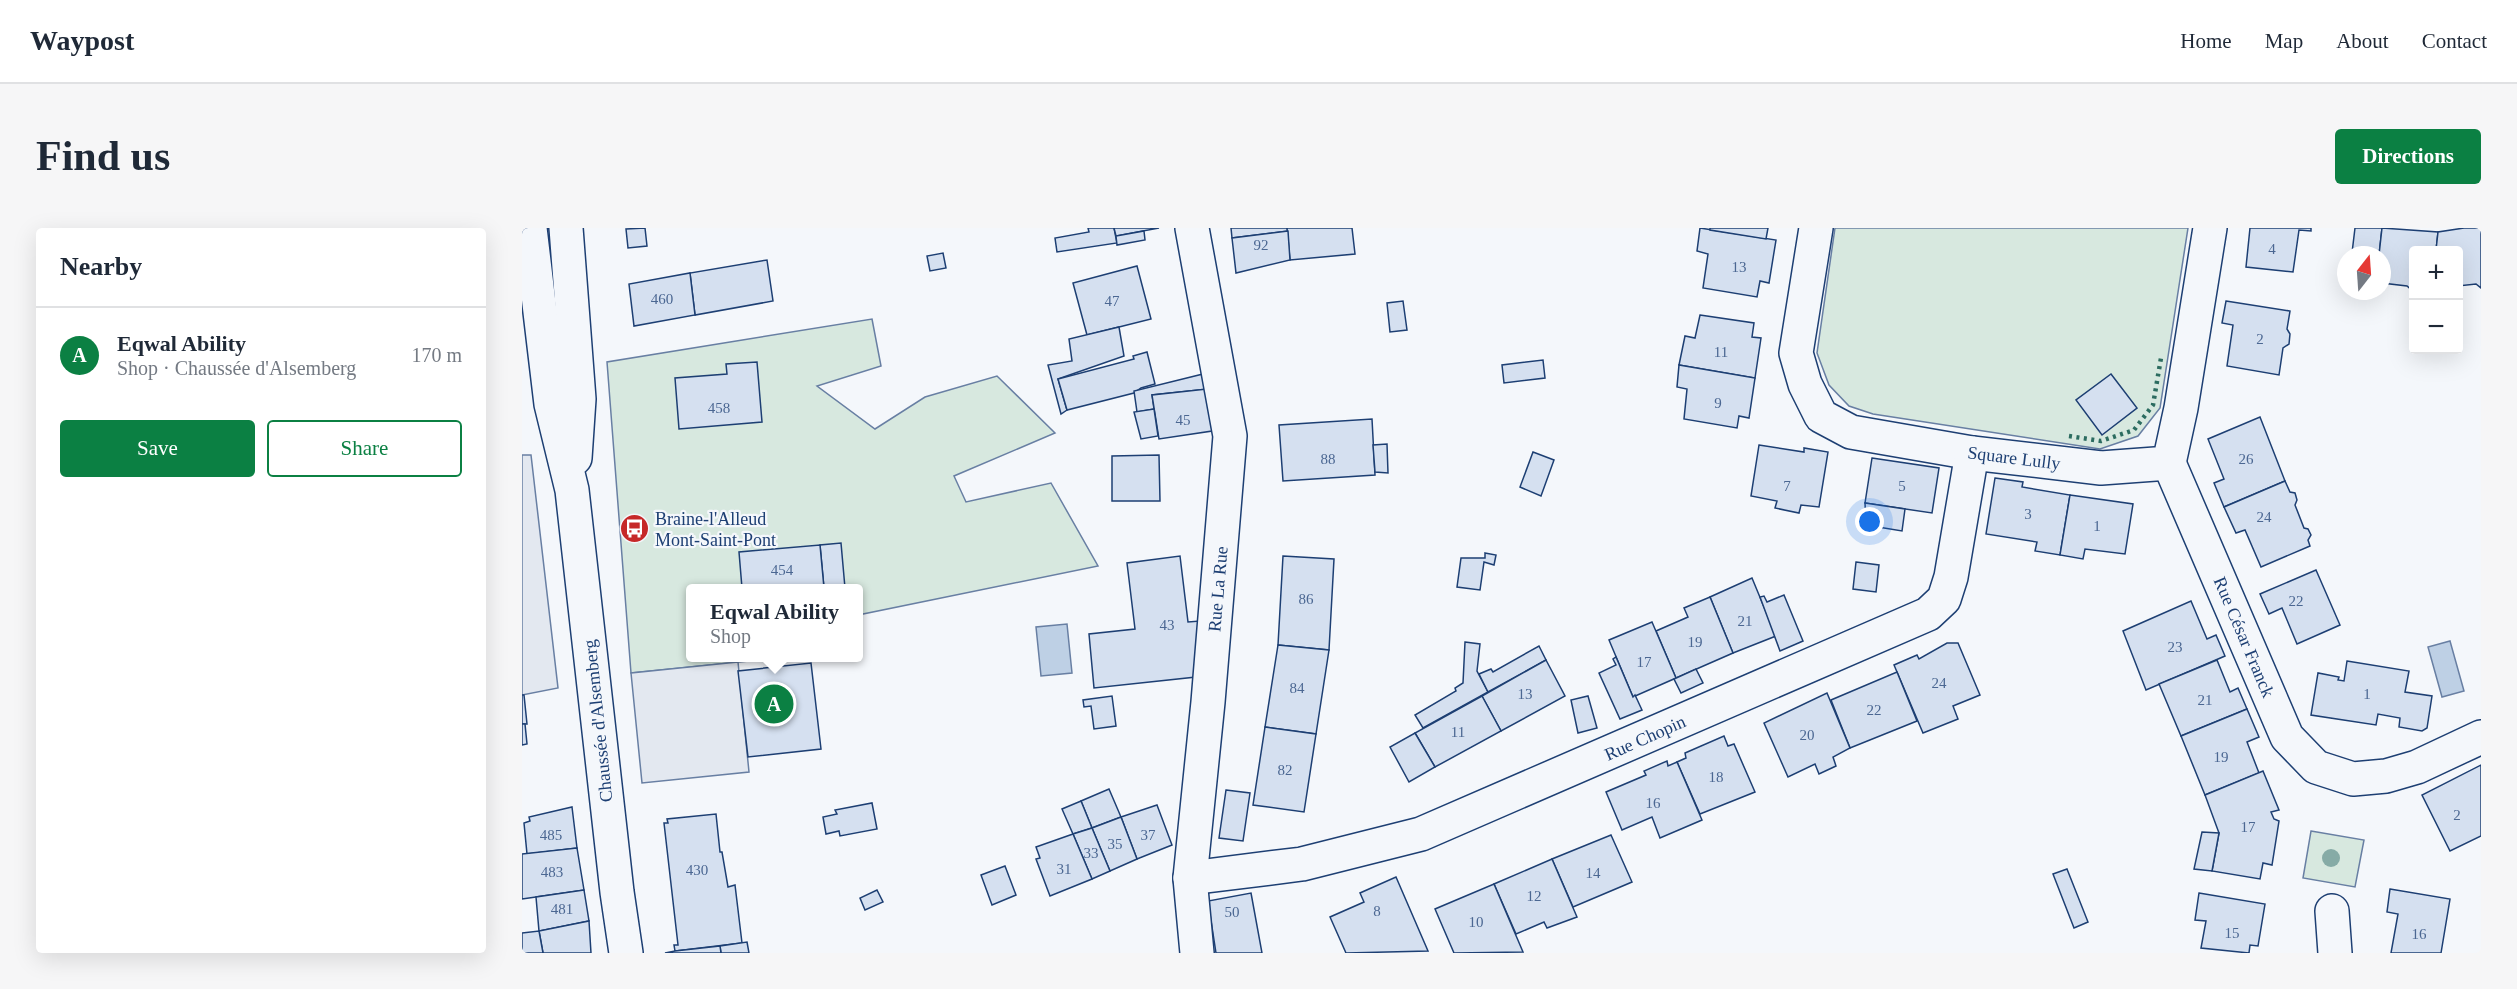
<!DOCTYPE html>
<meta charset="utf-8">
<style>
body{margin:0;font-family:"Times New Roman",serif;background:#f6f6f7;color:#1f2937}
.controls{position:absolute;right:18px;top:18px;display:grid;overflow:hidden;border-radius:6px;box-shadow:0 6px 24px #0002}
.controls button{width:54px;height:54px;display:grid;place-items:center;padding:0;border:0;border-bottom:2px solid #e0e1e3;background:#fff;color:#1f2937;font:30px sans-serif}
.compass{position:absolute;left:1815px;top:18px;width:54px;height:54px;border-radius:50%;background:#fff;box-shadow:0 6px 24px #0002;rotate:17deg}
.you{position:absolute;left:1348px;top:294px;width:21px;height:21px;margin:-15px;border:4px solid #fff;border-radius:50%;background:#1a73e8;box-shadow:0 0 0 9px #1a73e833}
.badge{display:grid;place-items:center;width:39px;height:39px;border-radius:50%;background:#0b8043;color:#fff;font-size:20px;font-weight:700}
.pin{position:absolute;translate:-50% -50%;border:3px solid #fff;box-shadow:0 2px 6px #0006}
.popup{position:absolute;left:164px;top:356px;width:177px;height:78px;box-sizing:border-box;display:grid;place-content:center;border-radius:6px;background:#fff;filter:drop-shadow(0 2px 4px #0005);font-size:20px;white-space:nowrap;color:#747a83}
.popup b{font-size:22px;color:#1f2937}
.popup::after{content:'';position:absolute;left:50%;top:100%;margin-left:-12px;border:12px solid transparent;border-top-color:#fff}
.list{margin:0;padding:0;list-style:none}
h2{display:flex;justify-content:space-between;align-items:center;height:78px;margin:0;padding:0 24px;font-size:26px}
h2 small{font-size:20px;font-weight:400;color:#747a83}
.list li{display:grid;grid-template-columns:39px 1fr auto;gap:18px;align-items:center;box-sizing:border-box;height:96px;padding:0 24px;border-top:2px solid #e0e1e3}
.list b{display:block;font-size:22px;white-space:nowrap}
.list p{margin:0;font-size:20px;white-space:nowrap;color:#747a83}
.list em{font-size:20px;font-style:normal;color:#747a83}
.actions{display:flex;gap:12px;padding:18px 24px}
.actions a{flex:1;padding:14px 0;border:2px solid #0b8043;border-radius:6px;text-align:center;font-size:21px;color:#0b8043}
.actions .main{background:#0b8043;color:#fff}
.map{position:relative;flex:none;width:1959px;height:725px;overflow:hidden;border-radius:6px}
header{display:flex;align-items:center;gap:36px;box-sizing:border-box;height:84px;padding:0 30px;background:#fff;border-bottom:2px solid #e0e1e3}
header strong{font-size:28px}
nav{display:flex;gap:33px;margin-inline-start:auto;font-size:21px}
.intro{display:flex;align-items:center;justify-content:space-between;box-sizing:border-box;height:144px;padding:0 36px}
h1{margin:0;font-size:42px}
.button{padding:15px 27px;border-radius:6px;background:#0b8043;color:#fff;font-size:21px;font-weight:700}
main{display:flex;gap:36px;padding:0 36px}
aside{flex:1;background:#fff;border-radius:6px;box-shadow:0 6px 24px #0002}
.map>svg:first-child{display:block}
</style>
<header>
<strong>Waypost</strong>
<nav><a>Home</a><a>Map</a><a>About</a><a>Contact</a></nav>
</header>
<div class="intro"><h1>Find us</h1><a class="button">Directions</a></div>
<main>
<aside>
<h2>Nearby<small></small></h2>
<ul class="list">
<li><span class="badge">A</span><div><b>Eqwal Ability</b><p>Shop · Chaussée d'Alsemberg</p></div><em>170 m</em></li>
</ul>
<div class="actions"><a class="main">Save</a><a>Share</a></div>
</aside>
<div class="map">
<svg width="1959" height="725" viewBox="0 0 1959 725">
<rect width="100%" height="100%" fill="#f4f7fb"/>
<!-- green -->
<g fill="#d7e8df" stroke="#687fa3" stroke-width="1.5">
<polygon points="1313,0 1666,0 1638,180 1616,208 1578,221 1351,186 1327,178 1307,157 1295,125"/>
<polygon points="350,91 359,138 295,158 353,201 403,169 475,148 533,205 432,248 444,274 529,255 576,338 336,387 336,360 168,360 168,430 256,430 109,445 85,134"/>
<polygon points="1789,603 1842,612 1833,659 1781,650"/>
</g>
<!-- parking -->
<g fill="#e3e8f0" stroke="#687fa3" stroke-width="1.5">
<polygon points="0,227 9,227 36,460 0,467"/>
<polygon points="216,434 227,544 120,555 109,445"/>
</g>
<!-- water -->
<g fill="#bed0e5" stroke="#687fa3" stroke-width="1.5">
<polygon points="545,396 550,445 519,448 514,399"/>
<polygon points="1928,413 1942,463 1920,469 1906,419"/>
</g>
<!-- building -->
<g fill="#d5e0f0" stroke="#1d3f73" stroke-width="1.5">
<polygon points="123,0 125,18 106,20 104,1"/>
<polygon points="566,0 592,0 595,15 535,24 533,10 567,4"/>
<polygon points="592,0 637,0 594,8"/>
<polygon points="709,0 765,0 766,3 710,10"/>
<polygon points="765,0 830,0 833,26 768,32"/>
<polygon points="1178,0 1254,12 1247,55 1238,53 1235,69 1181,60 1186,26 1175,23"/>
<polygon points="1188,0 1246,0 1244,11 1188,2"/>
<polygon points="1728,0 1789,0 1789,3 1777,2 1771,44 1724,39"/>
<polygon points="1833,0 1860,0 1857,27 1830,25"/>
<polygon points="1860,0 1916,4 1914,22 1892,22 1892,64 1885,58 1860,55 1860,27 1857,27"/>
<polygon points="1942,0 1959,0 1959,60 1954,56 1936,58 1936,22 1914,22 1916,4"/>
<polygon points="622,3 623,12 595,17 594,8"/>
<polygon points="766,3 768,32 714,45 710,10"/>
<polygon points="421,25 424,40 408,43 405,28"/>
<polygon points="245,32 251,73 173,87 168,45"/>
<polygon points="615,38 629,91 565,107 551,55"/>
<polygon points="168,45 173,87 112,98 107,56"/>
<polygon points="881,73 885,102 868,104 865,75"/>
<polygon points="1704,73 1768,83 1765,101 1768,106 1767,116 1761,120 1757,147 1705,138 1711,97 1700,95"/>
<polygon points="1178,87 1232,95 1230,109 1239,110 1233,150 1157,137 1163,108 1173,110"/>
<polygon points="597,99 602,128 536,151 545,182 539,186 526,137 550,133 547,111"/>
<polygon points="625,124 633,156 619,160 612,165 545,182 536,151 612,131 611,128"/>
<polygon points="1021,132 1023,150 982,155 980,137"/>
<polygon points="235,134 240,194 157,201 153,150 205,146 204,136"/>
<polygon points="1157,137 1233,150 1227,190 1217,188 1215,200 1162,191 1165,161 1155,159"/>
<polygon points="685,145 686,161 630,167 632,181 615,184 612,163"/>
<polygon points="1589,146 1615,180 1580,207 1554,172"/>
<polygon points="685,161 690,203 637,211 630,167"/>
<polygon points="632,181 636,208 619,211 612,184"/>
<polygon points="1738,189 1763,253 1702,279 1692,255 1702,251 1686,211"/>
<polygon points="850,191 853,247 761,253 757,197"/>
<polygon points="865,216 866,245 853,244 851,217"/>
<polygon points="1237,217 1282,224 1282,220 1306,224 1297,279 1279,277 1277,285 1253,280 1255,273 1229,268"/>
<polygon points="1011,224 1032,232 1019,268 998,259"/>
<polygon points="637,227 638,273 590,273 590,228"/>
<polygon points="1350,230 1417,240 1410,285 1343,275"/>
<polygon points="1473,250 1501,254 1500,259 1548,267 1538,327 1513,323 1515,314 1464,306"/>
<polygon points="1763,253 1768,264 1773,265 1775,272 1773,277 1782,300 1786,301 1789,307 1786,312 1788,318 1739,339 1723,302 1714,305 1702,279"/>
<polygon points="1548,267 1611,276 1603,326 1563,321 1561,331 1538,327"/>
<polygon points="1343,275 1383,281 1380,303 1344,297"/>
<polygon points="319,315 323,360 302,360 298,317"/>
<polygon points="298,317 302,360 220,360 217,324"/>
<polygon points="963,325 974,327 972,337 962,334 958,362 935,359 939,330 963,330"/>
<polygon points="658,328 666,394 678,393 674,449 572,460 567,406 613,401 605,335"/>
<polygon points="761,328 812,331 807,422 756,417"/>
<polygon points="1334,334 1357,337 1354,364 1331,361"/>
<polygon points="1794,342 1818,397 1775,416 1760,380 1747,386 1738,366"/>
<polygon points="1230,350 1254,408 1211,425 1188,369"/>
<polygon points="1262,367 1281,413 1258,423 1238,369 1242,368 1245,374"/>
<polygon points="1188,369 1211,425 1154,450 1134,403 1166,389 1162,380"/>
<polygon points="1669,373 1685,411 1694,407 1703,428 1624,462 1601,403"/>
<polygon points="1130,394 1154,450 1111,469 1087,412"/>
<polygon points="943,414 958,416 955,443 966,464 901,500 893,487 934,463 933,460 941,455"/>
<polygon points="1425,415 1436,415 1458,467 1431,478 1436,491 1401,505 1372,437 1395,427 1397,431"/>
<polygon points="756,417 807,422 794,506 743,499"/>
<polygon points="1017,418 1024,432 966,464 957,446 969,441 971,444"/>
<polygon points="1094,429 1111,469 1113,467 1120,482 1098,491 1077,445 1094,437 1091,431"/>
<polygon points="1024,432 1043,468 979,503 960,468"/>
<polygon points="1695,432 1708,464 1716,460 1725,481 1659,508 1637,456"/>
<polygon points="1825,433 1887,443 1883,464 1910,468 1905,500 1900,503 1877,499 1878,490 1856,486 1854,497 1789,487 1796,445 1817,449 1816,452 1822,453"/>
<polygon points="289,435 299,521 226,529 216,443"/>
<polygon points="1174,441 1181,455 1159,465 1152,451"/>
<polygon points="1375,444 1395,493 1328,520 1309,472"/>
<polygon points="1305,465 1328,520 1311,529 1314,538 1297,546 1293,536 1266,549 1242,495"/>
<polygon points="0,467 2,467 5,496 0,496"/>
<polygon points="590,468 594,498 572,501 569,478 562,479 561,472"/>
<polygon points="960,468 979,503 913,539 893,505"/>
<polygon points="1066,468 1075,500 1056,505 1049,472"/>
<polygon points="1725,481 1737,509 1725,514 1737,545 1683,567 1659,508"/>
<polygon points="0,496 3,496 5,516 0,517"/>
<polygon points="743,499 794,506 782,584 731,577"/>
<polygon points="893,505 913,539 887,554 868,519"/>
<polygon points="1202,508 1206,518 1212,516 1233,564 1178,586 1155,534 1164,530 1163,525"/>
<polygon points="1145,533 1146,538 1155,534 1180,592 1138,610 1130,589 1100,602 1084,564 1124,547 1122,543"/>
<polygon points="1959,537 1959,608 1928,623 1900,567"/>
<polygon points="1741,543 1757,582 1749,584 1752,591 1757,593 1750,637 1741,635 1738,651 1690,643 1697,605 1683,567"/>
<polygon points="587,561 599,589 570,600 559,573"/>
<polygon points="704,562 728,565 721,613 697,610"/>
<polygon points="559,573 570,600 551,606 540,581"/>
<polygon points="350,575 355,601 318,608 317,603 304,606 301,589 315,586 313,582"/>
<polygon points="635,577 650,617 615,631 599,589"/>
<polygon points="50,579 55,620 5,626 2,595 8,593 7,589"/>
<polygon points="194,586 198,624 200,624 206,659 213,657 220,715 153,723 152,717 156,717 142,595 146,595 145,591"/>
<polygon points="599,589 615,631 588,643 570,600"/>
<polygon points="570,600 588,643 570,651 551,606"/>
<polygon points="1680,604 1697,605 1690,643 1672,641"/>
<polygon points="551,606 570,651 528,668 514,631 518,630 514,619"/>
<polygon points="1089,607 1110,654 1051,679 1030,631"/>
<polygon points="55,620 62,662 0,671 0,626"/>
<polygon points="1030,631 1055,689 1025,700 1022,694 994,706 972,656"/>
<polygon points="483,638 494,667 470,677 459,647"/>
<polygon points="1545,641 1566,694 1552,700 1531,646"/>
<polygon points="874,649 906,723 824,725 808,689 842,674 838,665"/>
<polygon points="972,656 1001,724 932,725 913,681"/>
<polygon points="1868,661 1928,671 1919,725 1869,725 1876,686 1865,684"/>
<polygon points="62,662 67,693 17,703 14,669"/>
<polygon points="355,662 361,674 343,682 338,670"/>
<polygon points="729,665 740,725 694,725 686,673"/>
<polygon points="1677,665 1743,676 1736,718 1728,717 1727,725 1679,720 1684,693 1673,692"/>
<polygon points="67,693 69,725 21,725 17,703"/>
<polygon points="17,703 21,725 0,725 0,705"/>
<polygon points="225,714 227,725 199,725 198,718"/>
<polygon points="198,718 199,725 143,725 153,723"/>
</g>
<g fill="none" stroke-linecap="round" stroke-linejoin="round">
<defs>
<g id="minor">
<polyline points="670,0 708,208 686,474 668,650 675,725"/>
<polyline points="1294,0 1274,125 1283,156 1299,188 1329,204 1450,225 1579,240 1647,235 1659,180 1688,0"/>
<polyline points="1647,235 1765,509 1794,539 1831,551 1864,548 1895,539 1959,509"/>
<polyline points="668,650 780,636 899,606 1406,386 1422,371 1429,349 1450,225"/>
<polyline points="1810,683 1813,725"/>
</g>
<g id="major">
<polyline points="8,0 29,176 50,262 95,664 104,725"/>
<polyline points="44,0 57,171 53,230"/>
</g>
</defs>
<!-- minor casing -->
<use href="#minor" stroke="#1d3f73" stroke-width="36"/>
<!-- major casing -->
<use href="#major" stroke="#1d3f73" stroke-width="36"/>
<!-- minor -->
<use href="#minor" stroke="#f4f7fb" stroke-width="33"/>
<!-- major -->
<use href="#major" stroke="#f4f7fb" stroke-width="33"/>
<!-- hedge -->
<polyline stroke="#2c6c60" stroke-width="4.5" stroke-dasharray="3 4.5" stroke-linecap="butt" points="1547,208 1579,213 1612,202 1631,177 1639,130"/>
</g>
<!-- trees -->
<circle fill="#86aba6" cx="1809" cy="630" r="9"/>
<!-- icons -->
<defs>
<symbol id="bus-disc" viewBox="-11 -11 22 22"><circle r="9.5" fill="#c62828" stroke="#f4f7fb"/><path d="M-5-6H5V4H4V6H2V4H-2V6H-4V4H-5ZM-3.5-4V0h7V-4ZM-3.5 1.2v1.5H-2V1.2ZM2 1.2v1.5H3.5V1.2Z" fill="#fff"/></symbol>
</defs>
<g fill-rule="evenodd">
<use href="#bus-disc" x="96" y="284" width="33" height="33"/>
</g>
<g text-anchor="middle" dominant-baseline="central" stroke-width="4.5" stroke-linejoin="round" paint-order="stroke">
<!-- number labels -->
<g font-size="15" fill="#4b6792">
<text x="739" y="17">92</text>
<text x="1750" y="21">4</text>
<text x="1217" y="39">13</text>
<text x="140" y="71">460</text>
<text x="590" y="73">47</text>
<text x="1738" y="111">2</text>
<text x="1199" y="124">11</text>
<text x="1196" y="175">9</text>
<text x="197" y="180">458</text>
<text x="661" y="192">45</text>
<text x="806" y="231">88</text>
<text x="1724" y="231">26</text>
<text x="1265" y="258">7</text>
<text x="1380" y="258">5</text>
<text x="1506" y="286">3</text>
<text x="1742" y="289">24</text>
<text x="1575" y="298">1</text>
<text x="260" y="342">454</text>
<text x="784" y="371">86</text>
<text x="1774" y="373">22</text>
<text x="1223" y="393">21</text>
<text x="645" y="397">43</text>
<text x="1173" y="414">19</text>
<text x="1653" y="419">23</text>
<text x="1122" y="434">17</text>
<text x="1417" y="455">24</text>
<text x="775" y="460">84</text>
<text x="1003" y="466">13</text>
<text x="1845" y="466">1</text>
<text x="1683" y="472">21</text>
<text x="1352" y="482">22</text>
<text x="936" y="504">11</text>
<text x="1285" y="507">20</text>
<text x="1699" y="529">19</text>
<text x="763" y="542">82</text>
<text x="1194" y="549">18</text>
<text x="1131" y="575">16</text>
<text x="1935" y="587">2</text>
<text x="1726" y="599">17</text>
<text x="29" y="607">485</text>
<text x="626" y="607">37</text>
<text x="593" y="616">35</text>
<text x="569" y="625">33</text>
<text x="542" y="641">31</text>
<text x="175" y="642">430</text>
<text x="30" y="644">483</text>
<text x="1071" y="645">14</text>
<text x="1012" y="668">12</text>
<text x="40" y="681">481</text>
<text x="855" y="683">8</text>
<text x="710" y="684">50</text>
<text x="954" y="694">10</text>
<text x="1710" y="705">15</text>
<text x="1897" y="706">16</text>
</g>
<!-- street labels -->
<g font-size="18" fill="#1d3f73" stroke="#f4f7fb">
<text transform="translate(1492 230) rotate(7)">Square Lully</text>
<text transform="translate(696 361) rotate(-85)">Rue La Rue</text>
<text transform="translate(1722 409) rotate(67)">Rue César Franck</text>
<text transform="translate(76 493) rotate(-96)">Chaussée d'Alsemberg</text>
<text transform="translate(1123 510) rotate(-24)">Rue Chopin</text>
</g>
<!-- poi labels -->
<g font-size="18" fill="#1d3f73" stroke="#f4f7fb" text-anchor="start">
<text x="133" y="291">Braine-l'Alleud<tspan x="133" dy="21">Mont-Saint-Pont</tspan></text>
</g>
</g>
</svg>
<div class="controls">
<button>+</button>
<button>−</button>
</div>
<svg class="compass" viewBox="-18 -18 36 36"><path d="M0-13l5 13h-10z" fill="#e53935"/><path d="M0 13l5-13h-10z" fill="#747a83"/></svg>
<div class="you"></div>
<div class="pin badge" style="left:252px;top:476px">A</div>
<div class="popup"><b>Eqwal Ability</b>Shop</div>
</div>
</main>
